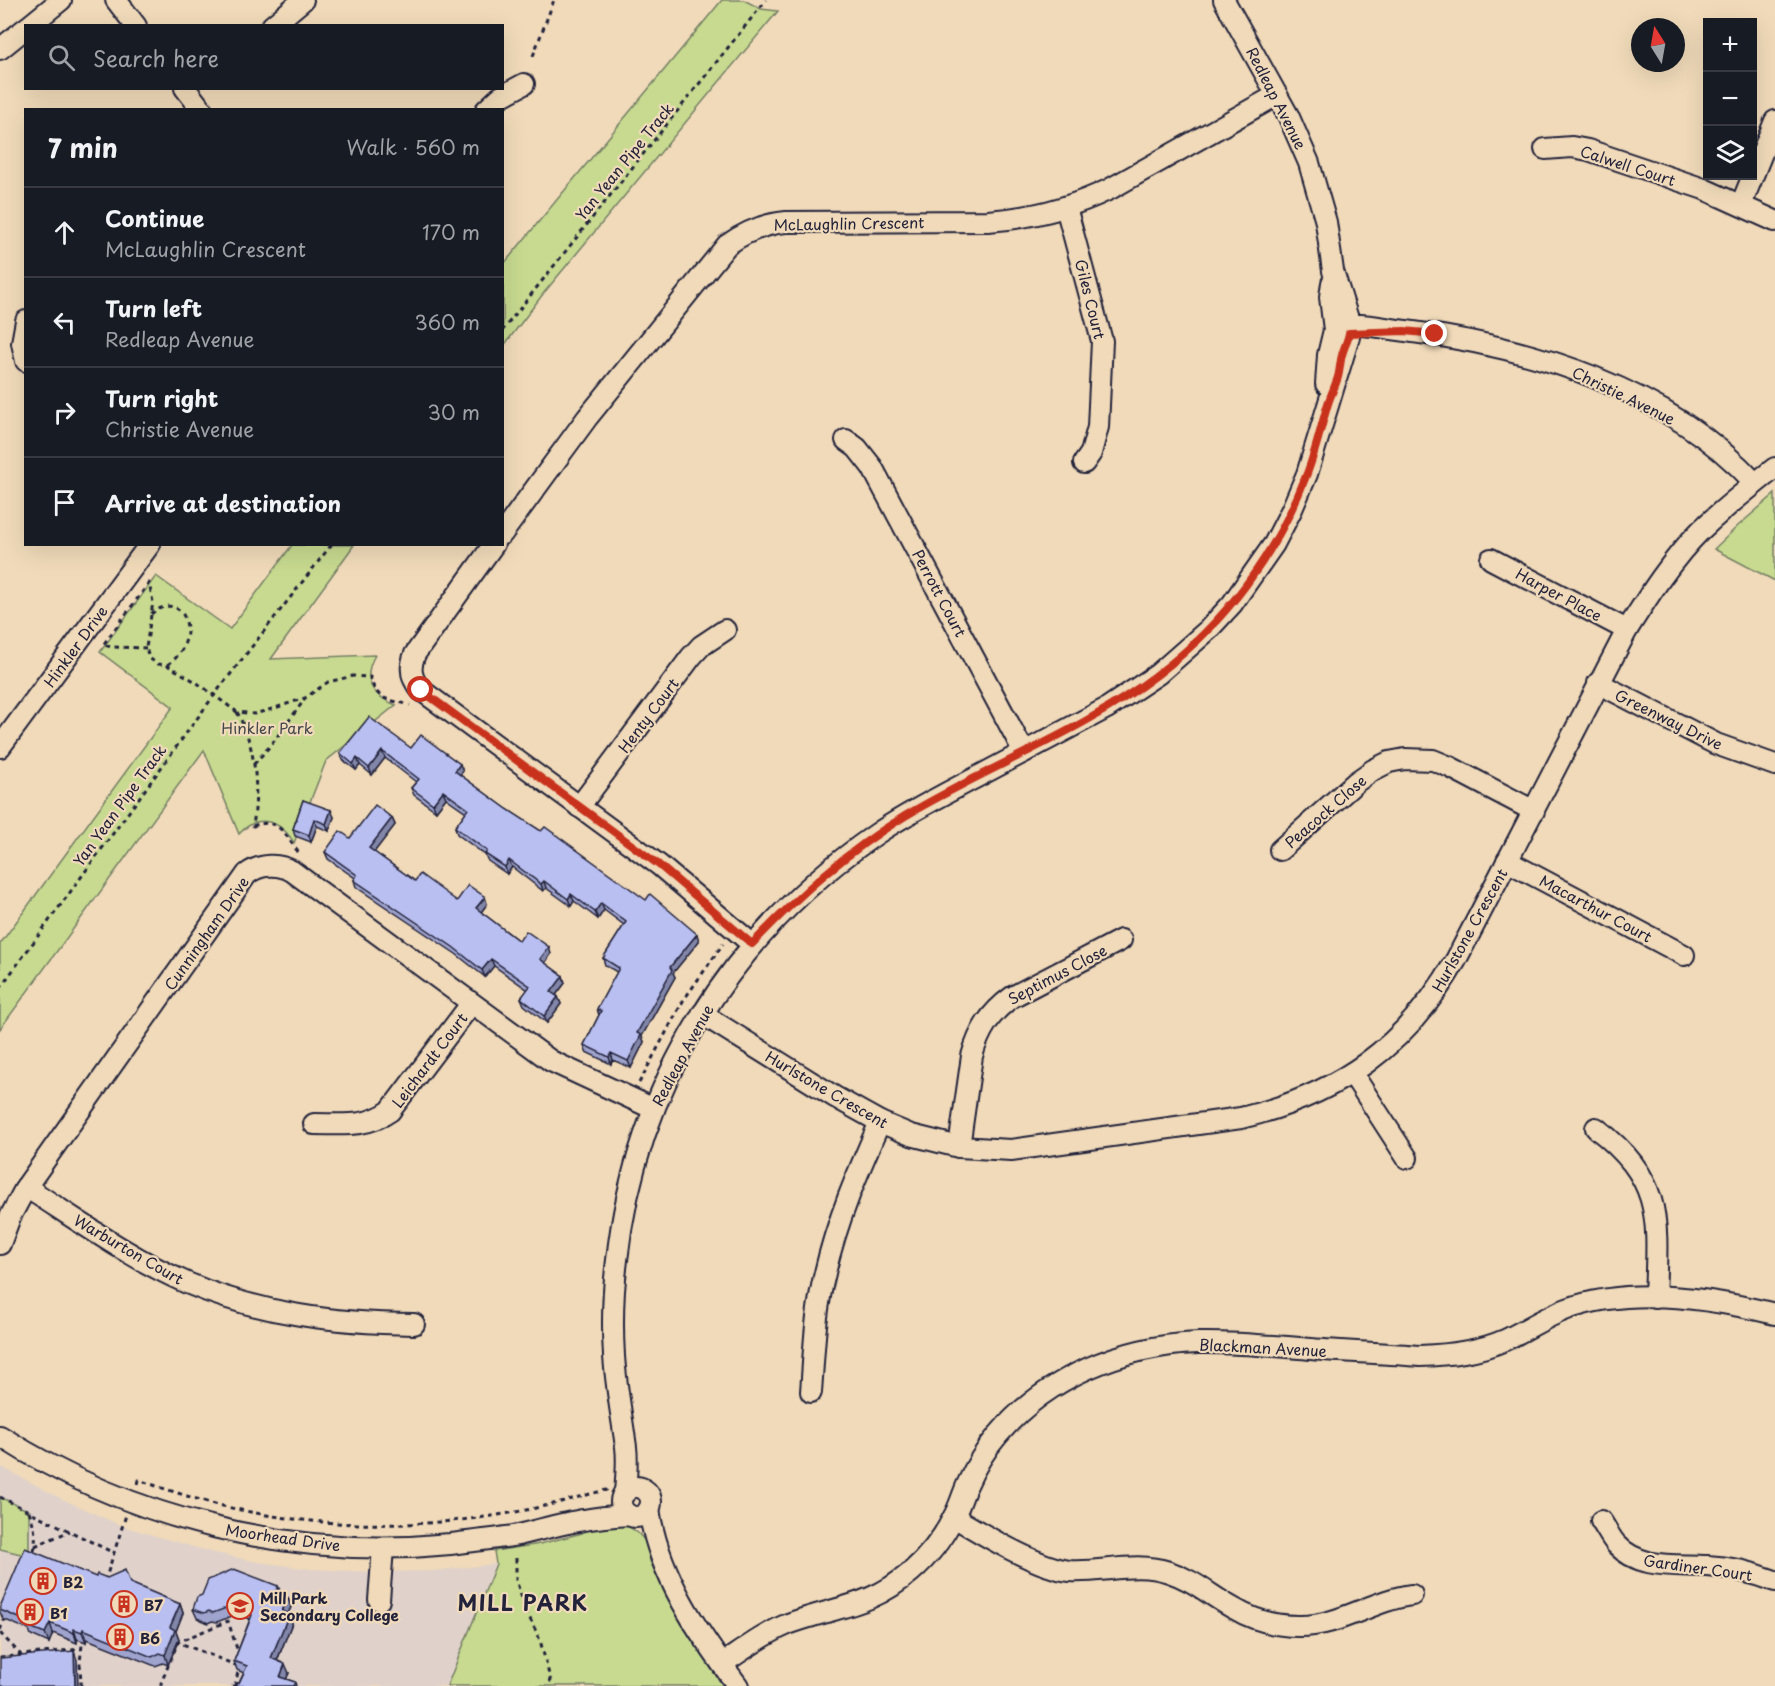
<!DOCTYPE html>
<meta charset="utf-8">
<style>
body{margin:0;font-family:"Playpen Sans",sans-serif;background:#20242c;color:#f1f3f6}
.controls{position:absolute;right:18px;top:18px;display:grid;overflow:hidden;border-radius:0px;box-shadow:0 6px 24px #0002}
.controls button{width:54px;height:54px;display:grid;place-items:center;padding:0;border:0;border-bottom:2px solid #363941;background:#171b24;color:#f1f3f6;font:30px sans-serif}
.compass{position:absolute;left:1631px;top:18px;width:54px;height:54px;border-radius:50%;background:#171b24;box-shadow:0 6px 24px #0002;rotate:349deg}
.stop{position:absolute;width:18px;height:18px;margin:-14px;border:4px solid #c8321e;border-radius:50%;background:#fff}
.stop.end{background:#c8321e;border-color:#fff;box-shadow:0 2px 6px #0008}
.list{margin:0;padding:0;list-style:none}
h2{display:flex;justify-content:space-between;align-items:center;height:78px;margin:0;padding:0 24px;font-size:26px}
h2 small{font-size:20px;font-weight:400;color:#9ea1a6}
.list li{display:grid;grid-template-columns:39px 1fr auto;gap:18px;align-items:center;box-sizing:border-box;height:90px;padding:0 24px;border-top:2px solid #363941}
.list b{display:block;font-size:22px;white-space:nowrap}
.list p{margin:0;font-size:20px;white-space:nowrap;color:#9ea1a6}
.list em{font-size:20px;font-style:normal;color:#9ea1a6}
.icon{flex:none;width:33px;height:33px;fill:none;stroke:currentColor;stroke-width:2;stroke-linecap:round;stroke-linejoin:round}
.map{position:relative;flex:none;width:1775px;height:1686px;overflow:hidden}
.search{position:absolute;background:#171b24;box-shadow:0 6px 24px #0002;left:24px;top:24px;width:480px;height:66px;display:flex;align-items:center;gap:15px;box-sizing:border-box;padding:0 21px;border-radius:0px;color:#9ea1a6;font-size:22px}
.panel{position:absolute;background:#171b24;box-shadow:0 6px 24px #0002;left:24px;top:108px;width:480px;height:438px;border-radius:0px}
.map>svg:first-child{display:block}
</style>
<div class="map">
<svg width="1775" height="1686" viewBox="0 0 1775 1686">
<rect width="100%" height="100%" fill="#f0dab9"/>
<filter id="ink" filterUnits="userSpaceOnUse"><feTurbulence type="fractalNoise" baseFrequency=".0167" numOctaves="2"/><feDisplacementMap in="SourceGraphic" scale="12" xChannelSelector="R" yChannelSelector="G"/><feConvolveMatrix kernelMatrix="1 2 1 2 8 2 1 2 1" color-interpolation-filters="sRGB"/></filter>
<g filter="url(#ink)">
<!-- built -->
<polygon fill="#e0d2ca" points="0,1466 58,1497 122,1526 211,1552 258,1562 311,1569 376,1572 431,1571 496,1564 447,1686 0,1686"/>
<!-- green -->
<g fill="#c7da8f" stroke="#747e65" stroke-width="1.5">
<polygon points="722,0 744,0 761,9 778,11 543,294 503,347 503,265"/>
<polygon points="1775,494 1775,581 1714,549 1739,525"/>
<path d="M292,545H354L271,659L375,655C361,680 372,696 396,705L326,761L294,843C281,821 259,812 239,834L204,750L0,1029V944L173,707L100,652L156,576L230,629Z"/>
<polygon points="0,1497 29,1511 29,1556 0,1549"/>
<polygon points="625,1524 638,1533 646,1542 648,1548 650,1561 665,1594 684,1628 723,1686 447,1686 496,1564 494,1551 540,1544 582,1533 589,1527"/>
</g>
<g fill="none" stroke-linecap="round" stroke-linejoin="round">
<defs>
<g id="minor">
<polyline points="116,0 136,26"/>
<polyline points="29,26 61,0"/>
<polyline points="272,26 303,0"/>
<polyline points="0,49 26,28"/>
<polyline points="185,88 202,110"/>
<polyline points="486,110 500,97 524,84"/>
<polyline points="1545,149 1572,147 1588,150 1704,189 1775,221"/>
<polyline points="1741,205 1775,121"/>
<polyline points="1066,207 1102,341 1098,427 1091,453 1084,463"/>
<polyline points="26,321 22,343 26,361"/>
<path d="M1334,330L1349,325H1361C1376,326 1391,329 1406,331C1530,346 1668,389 1755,483"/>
<polyline points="1326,384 1328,355 1334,330 1330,297 1332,283"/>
<polyline points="846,440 857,448 872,467 1024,752"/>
<path d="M502,534L587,418L727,245C745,232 764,224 786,222L988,221C1031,218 1071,208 1110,189L1277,95"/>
<path d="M494,544L415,654C409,668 411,679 421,690L659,865L752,944"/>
<polyline points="1491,559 1627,630"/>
<polyline points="1598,683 1716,744 1775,765"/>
<polyline points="0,747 150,544"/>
<polyline points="579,807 691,657 701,646 725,630"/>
<polyline points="1280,850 1356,782 1373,770 1389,762 1405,759 1433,760 1450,767 1534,811"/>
<polyline points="1507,861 1684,955"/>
<path d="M702,1014L835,1097L880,1122L911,1135L959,1147L1011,1150L1241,1118C1338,1095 1406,1047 1456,960L1627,630C1649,595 1672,559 1701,530C1724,508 1749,488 1775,468"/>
<polyline points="1352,1073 1407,1158"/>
<path d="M314,1124C342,1124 366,1128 390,1111L471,1004"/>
<path d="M1596,1128C1663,1180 1658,1218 1655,1297"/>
<path d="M959,1147L972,1056C979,1031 990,1013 1012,997L1121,940"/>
<path d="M26,1187C79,1221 130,1258 187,1283C260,1314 335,1323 414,1324"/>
<path d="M0,1244L10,1217L26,1187L247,874C260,864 278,863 292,871L551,1061L654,1109"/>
<path d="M811,1392C814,1352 815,1312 825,1273C837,1220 858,1172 880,1122"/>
<path d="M0,1436C131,1520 295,1560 450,1544C473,1541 496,1539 518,1535C540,1530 562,1523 584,1520C599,1517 614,1516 629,1515"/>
<circle cx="636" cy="1502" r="15"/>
<path d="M625,1493C626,1478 628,1462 626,1447C622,1417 616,1387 614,1356C612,1324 613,1291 617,1260C636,1085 732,934 875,835C907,813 943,795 977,777C1021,754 1064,731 1107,708L1158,674L1208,630L1232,604L1274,544L1292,509L1307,474L1349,337V322L1333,271L1326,222L1309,163L1288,115L1224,0"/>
<path d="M649,1509C658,1574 699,1634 738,1686"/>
<path d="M954,1517C982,1534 1038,1568 1070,1571C1104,1573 1135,1561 1169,1572C1194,1580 1211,1596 1233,1608C1253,1620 1275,1626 1298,1626C1339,1627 1372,1600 1412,1595"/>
<path d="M1601,1521C1606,1528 1610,1537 1616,1544C1640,1570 1676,1564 1707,1566C1730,1567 1754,1573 1775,1581"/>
<polyline points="379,1600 383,1548"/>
<path d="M722,1664C743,1650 764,1634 788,1624C836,1606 869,1608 911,1572C928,1557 943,1538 953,1518C959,1508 962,1496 967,1485C975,1467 985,1450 998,1435C1047,1377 1122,1346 1198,1343C1236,1342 1274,1346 1311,1349C1347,1352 1384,1353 1420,1356C1449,1355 1478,1352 1505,1340C1526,1330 1545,1317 1567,1309C1630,1286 1711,1298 1775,1314"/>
</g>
</defs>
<!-- minor casing -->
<use href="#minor" stroke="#22223b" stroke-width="24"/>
<!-- path -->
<g stroke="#22223b" stroke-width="3" stroke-dasharray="4.5 4.5" stroke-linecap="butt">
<polyline points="533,56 554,0"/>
<polyline points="502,331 766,0"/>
<path d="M151,614C186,586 203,642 167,665"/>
<path d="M146,648L113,647L103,645L149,583L153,602L146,648L149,658L158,664L167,665L196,682L237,712L254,714L272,709L305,698L328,682L353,676L370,677C377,703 390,699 410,705"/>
<path d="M237,712C256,747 259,787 253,826C280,816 285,836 299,853"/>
<polyline points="254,764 271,745 305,699"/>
<polyline points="0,988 215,694 332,544"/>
<polyline points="639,1083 683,1001 723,944"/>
<path d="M138,1484L139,1480C171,1491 203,1502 236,1509C332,1530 434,1529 531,1509C556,1504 581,1496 606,1490L607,1492"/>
<polyline points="0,1497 114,1553"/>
<path d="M29,1511C34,1526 38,1538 33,1554"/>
<polyline points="35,1546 70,1531"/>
<polyline points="516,1558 516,1580 525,1608 540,1640 552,1686"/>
<polyline points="105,1581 126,1515"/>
<polyline points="0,1630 5,1618"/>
<polyline points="0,1633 21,1655 81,1649"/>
<polyline points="175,1641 238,1666"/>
<polyline points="0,1658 21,1655"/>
<polyline points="81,1686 80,1662 83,1637"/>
<polyline points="161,1686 161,1683 178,1642 228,1621 239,1655"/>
<polyline points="235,1686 239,1667"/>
</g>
<!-- minor -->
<use href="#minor" stroke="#f0dab9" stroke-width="20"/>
</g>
<!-- wall -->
<g fill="#9fa4ce" stroke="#22223b" stroke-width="1.5">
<polygon points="411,748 463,771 460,775 507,809 699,941 673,973 675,977 642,1036 644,1042 631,1068 613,1060 611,1064 586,1052 584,1045 599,1015 597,1009 617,972 605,965 603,958 624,925 604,910 598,919 574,901 571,906 546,888 543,891 512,867 507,874 488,861 485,855 457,834 455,827 466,812 446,798 436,811 414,795 411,788 416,782 385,758 372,775 360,765 356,770 343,760 340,753"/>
<polygon points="303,800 334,817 329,831 317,826 311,842 295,836 293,829"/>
<polygon points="392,818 395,825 374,852 415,881 457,901 485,897 487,904 481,912 519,941 551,954 545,963 563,976 565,983 556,995 558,997 561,1004 547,1023 524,1005 521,998 528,990 494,966 485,977 456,954 356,887 354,880 355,878 328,859 325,852"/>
<polygon points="107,1578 130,1583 180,1604 183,1613 176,1631 179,1639 168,1665 163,1663 155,1666 87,1639 86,1642 77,1639 77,1643 53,1633 49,1643 31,1635 29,1630 3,1619 0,1612 0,1607"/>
<polygon points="282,1595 288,1598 291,1607 288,1614 292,1623 277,1661 289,1673 286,1679 295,1682 296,1686 232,1686 239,1683 244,1673 237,1670 234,1661 250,1619 237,1614 217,1622 212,1621 208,1623 197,1618 193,1609"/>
</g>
<!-- shaded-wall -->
<g fill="#8286a8" stroke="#22223b" stroke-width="1.5">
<polygon points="382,751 385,758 372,775 369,768"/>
<polygon points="357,758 360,765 356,770 353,764"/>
<polygon points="460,764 463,771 457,778 455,771"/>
<polygon points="443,791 446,798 436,811 433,804"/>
<polygon points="331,810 334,817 329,831 326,824"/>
<polygon points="392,818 395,825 372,855 369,848"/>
<polygon points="314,819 317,826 311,842 309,835"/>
<polygon points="509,860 512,867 507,874 505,867"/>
<polygon points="544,881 546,888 543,891 541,884"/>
<polygon points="571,894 574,901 571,906 568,899"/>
<polygon points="485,897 487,904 479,915 476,908"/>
<polygon points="601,903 604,910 598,919 595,912"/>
<polygon points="697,934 699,941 673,973 675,977 642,1036 644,1042 631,1068 628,1061 637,1033 670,967"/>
<polygon points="549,947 551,954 543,966 540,959"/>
<polygon points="491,959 494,966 485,977 482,970"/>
<polygon points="563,976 565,983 553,999 551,992"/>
<polygon points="558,997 561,1004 547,1023 544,1016"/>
<polygon points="611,1053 613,1060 611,1064 609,1057"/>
<polygon points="278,1586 282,1595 275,1593"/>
<polygon points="288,1598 291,1607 285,1620 282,1611"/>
<polygon points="180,1604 183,1613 176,1631 179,1639 168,1665 165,1655 170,1627"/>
<polygon points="289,1614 292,1623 274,1668 271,1658"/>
<polygon points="50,1623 53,1633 49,1643 45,1633"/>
<polygon points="74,1629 77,1639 77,1643 74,1633"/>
<polygon points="83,1629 87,1639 86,1642 82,1632"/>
<polygon points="74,1651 77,1660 78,1686 75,1686"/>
<polygon points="285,1664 289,1673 283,1686 280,1677"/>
</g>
<!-- building -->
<g fill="#b9bff0" stroke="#22223b" stroke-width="1.5">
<polygon points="369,717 411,748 421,735 460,764 455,771 507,809 541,831 545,827 646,900 650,894 697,934 670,967 672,970 637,1033 641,1035 628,1061 611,1053 609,1057 584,1045 601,1011 597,1009 619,968 603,958 626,922 601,903 595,912 571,894 568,899 544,881 541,884 509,860 505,867 485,854 487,851 455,827 468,809 443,791 433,804 411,788 419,779 382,751 369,768 357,758 353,764 340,753"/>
<polygon points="303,800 331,810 326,824 314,819 309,835 293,829"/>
<polygon points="375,805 392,818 369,848 415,881 420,874 457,901 468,885 485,897 476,908 519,941 526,931 549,947 540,959 563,976 551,992 558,997 544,1016 521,998 530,986 491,959 482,970 453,947 354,880 357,875 325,852 340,831 350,838"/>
<polygon points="25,1548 96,1577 97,1574 107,1578 125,1570 130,1583 180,1604 170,1627 175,1630 165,1655 160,1653 152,1657 83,1629 82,1632 74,1629 74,1633 50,1623 45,1633 27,1626 29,1622 0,1610 0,1607"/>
<polygon points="234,1569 278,1586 275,1593 288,1598 282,1611 289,1614 271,1658 285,1664 280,1677 295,1682 293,1686 232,1686 239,1683 247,1666 234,1661 252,1615 249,1614 250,1611 234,1605 213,1613 209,1611 204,1613 193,1609 197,1597 202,1595 208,1580"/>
<polygon points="74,1651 75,1686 0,1686 0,1658"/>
</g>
</g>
<g fill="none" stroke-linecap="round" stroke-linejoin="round" filter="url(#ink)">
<!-- route -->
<path stroke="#c8321e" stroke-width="8" d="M421,690L659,865L752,944C801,893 845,853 905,816C988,766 1081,733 1158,674C1225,623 1276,554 1306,476C1315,454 1320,430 1327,407C1330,396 1335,387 1338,377C1340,370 1340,362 1342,355C1344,347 1348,340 1349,333L1404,331L1435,334"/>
</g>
<!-- icons -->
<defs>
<symbol id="building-ring" viewBox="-11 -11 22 22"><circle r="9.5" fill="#f0dab9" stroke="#c8321e" stroke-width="1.5"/><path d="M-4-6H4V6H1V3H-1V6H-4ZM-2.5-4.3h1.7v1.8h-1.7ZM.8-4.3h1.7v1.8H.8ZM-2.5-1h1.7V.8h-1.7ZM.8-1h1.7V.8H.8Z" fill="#c8321e"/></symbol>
<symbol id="school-ring" viewBox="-11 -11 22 22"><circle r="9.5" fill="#f0dab9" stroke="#c8321e" stroke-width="1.5"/><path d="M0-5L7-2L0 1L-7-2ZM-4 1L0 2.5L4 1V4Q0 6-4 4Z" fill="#c8321e"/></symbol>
</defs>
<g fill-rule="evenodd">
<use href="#building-ring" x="28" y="1566" width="30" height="30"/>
<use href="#building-ring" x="109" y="1589" width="30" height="30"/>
<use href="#school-ring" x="225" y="1591" width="30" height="30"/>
<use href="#building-ring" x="15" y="1597" width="30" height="30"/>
<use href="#building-ring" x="105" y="1622" width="30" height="30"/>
</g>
<g text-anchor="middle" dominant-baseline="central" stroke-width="4.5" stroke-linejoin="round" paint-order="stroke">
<!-- street labels -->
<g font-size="15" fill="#22223b" stroke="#f0dab9">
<text transform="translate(1277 98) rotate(63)">Redleap Avenue</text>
<text transform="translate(624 161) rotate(-51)">Yan Yean Pipe Track</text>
<text transform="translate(1628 165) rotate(18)">Calwell Court</text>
<text transform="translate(849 223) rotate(-1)">McLaughlin Crescent</text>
<text transform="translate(1091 299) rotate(76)">Giles Court</text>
<text transform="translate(1624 395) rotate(26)">Christie Avenue</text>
<text transform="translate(940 593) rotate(62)">Perrott Court</text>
<text transform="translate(1559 594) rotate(28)">Harper Place</text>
<text transform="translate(75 646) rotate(-54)">Hinkler Drive</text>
<text transform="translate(648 715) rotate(-53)">Henty Court</text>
<text transform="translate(1669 719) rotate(26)">Greenway Drive</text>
<text transform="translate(119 805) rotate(-54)">Yan Yean Pipe Track</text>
<text transform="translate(1325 811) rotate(-41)">Peacock Close</text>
<text transform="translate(1596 908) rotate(28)">Macarthur Court</text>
<text transform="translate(1469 930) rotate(-61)">Hurlstone Crescent</text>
<text transform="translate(206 933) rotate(-55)">Cunningham Drive</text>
<text transform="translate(1057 974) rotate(-28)">Septimus Close</text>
<text transform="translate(682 1055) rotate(-62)">Redleap Avenue</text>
<text transform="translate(429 1060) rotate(-53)">Leichardt Court</text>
<text transform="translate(827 1089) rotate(30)">Hurlstone Crescent</text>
<text transform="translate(129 1249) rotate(30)">Warburton Court</text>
<text transform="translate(1263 1347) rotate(3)">Blackman Avenue</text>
<text transform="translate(283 1537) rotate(8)">Moorhead Drive</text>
<text transform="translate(1698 1567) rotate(8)">Gardiner Court</text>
</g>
<!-- park labels -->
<g font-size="15" fill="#43474c" stroke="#f0dab9">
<text x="267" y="727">Hinkler Park</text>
</g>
<!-- poi labels -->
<g font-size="15" font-weight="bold" fill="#22223b" stroke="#f0dab9" text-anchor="start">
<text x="63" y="1581">B2</text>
<text x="260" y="1597">Mill Park<tspan x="260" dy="17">Secondary College</tspan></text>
<text x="144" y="1604">B7</text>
<text x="50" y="1612">B1</text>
<text x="140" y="1637">B6</text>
</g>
<!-- district labels -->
<g font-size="21" font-weight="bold" letter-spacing="1.5" fill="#22223b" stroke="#f0dab9">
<text x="523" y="1602">MILL PARK</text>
</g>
</g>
</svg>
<div class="controls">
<button>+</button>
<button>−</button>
<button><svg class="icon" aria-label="layers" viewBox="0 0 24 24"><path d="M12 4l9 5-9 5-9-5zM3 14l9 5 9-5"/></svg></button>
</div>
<svg class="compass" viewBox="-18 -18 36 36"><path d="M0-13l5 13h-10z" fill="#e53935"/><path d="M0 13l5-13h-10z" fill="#9ea1a6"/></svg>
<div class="stop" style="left:421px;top:690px"></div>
<div class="stop end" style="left:1435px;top:334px"></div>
<div class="search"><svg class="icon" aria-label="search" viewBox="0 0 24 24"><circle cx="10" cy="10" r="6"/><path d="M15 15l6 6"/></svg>Search here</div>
<section class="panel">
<h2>7 min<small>Walk · 560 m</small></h2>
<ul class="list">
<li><svg class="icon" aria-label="ahead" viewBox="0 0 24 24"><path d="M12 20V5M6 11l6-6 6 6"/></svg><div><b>Continue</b><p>McLaughlin Crescent</p></div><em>170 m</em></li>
<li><svg class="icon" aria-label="left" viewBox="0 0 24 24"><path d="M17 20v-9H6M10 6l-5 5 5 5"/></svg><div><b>Turn left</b><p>Redleap Avenue</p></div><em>360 m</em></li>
<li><svg class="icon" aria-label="right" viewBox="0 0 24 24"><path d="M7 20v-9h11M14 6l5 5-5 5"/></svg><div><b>Turn right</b><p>Christie Avenue</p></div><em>30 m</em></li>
<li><svg class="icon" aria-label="arrive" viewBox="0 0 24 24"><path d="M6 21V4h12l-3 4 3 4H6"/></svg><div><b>Arrive at destination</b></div></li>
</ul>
</section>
</div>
